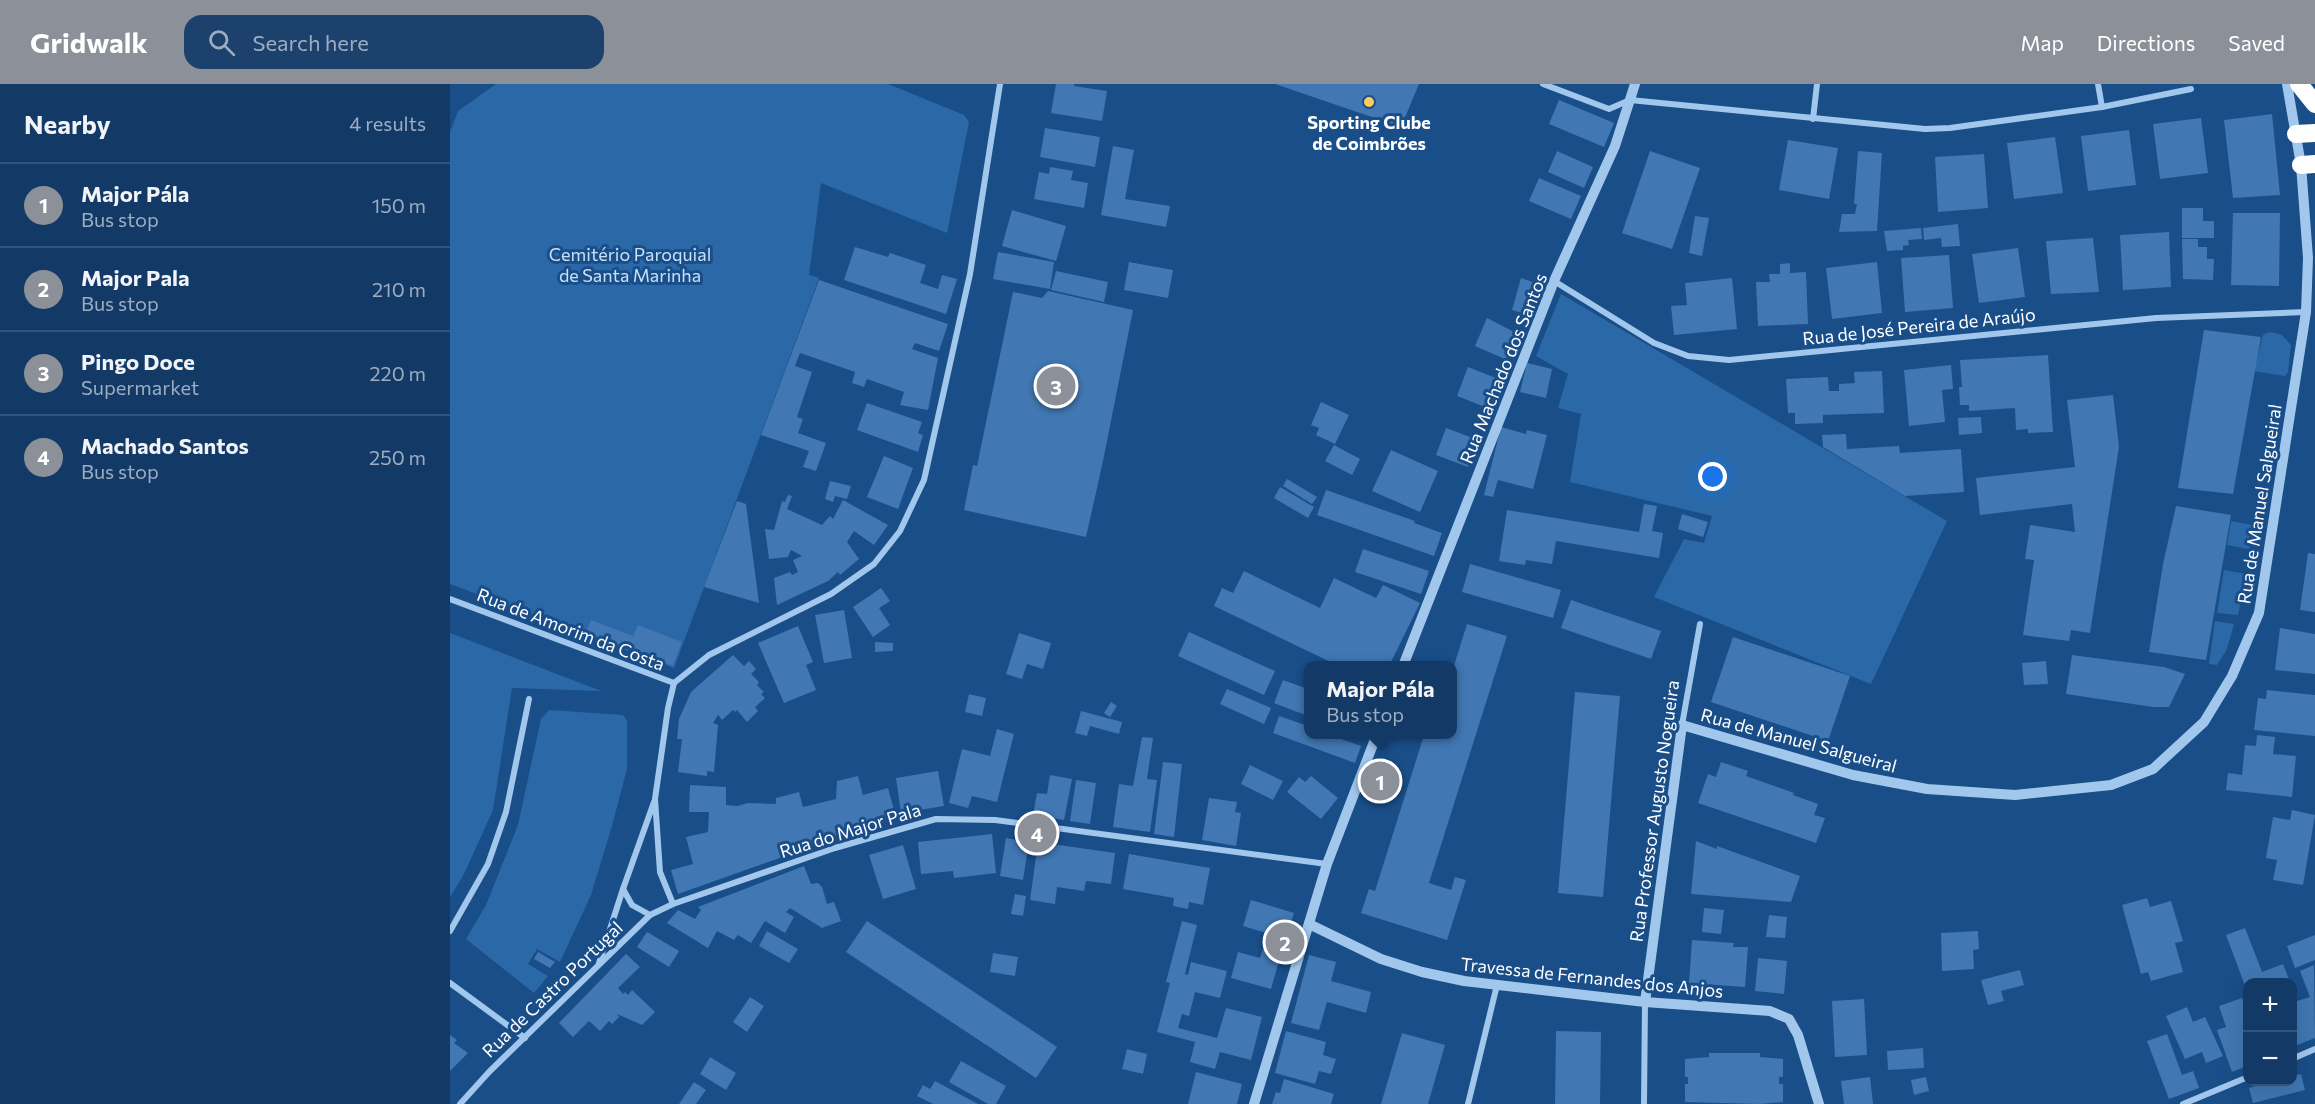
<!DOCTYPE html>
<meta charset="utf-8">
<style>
body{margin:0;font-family:Commissioner,sans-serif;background:#1c416d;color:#f1f3f6}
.controls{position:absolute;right:18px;bottom:18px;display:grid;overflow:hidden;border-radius:12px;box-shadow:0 6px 24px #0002}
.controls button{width:54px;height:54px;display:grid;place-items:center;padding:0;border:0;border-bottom:2px solid #32547b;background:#133a67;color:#f1f3f6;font:30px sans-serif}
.you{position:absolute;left:1263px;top:393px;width:21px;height:21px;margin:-15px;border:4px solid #fff;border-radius:50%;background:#1a73e8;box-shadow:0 0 0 9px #1a73e833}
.badge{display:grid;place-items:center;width:39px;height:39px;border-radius:50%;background:#8c9099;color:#fff;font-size:20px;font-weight:700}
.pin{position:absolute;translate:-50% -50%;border:3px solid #fff;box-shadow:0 2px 6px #0006}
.popup{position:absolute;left:854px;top:577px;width:153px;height:78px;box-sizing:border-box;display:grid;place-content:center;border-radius:12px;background:#133a67;filter:drop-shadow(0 2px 4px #0005);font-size:20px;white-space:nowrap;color:#9dadc0}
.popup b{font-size:22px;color:#f1f3f6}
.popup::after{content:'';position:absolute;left:50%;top:100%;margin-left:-12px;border:12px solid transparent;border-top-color:#133a67}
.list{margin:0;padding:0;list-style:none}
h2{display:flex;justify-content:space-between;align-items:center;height:78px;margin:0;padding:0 24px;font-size:26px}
h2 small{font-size:20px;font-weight:400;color:#9dadc0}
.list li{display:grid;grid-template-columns:39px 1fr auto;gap:18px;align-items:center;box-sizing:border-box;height:84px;padding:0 24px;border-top:2px solid #32547b}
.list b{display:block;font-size:22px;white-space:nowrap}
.list p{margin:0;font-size:20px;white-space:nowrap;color:#9dadc0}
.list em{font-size:20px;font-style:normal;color:#9dadc0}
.icon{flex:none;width:33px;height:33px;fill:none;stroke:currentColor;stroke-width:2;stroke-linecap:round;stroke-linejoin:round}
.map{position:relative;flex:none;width:1865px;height:1020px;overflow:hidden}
header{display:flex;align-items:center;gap:36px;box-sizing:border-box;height:84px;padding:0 30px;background:#8c9099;color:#fff}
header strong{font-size:28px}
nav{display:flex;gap:33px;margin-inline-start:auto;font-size:21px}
.search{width:420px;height:54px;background:#1c416d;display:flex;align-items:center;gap:15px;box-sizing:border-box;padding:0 21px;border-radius:18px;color:#9dadc0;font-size:22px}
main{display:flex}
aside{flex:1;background:#133a67}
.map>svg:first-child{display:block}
</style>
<header>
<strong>Gridwalk</strong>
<div class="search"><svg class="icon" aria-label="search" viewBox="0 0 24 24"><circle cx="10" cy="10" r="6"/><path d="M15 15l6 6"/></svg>Search here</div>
<nav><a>Map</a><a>Directions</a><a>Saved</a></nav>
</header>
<main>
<aside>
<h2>Nearby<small>4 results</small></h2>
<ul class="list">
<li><span class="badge">1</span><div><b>Major Pála</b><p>Bus stop</p></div><em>150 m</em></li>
<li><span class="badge">2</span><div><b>Major Pala</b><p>Bus stop</p></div><em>210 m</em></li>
<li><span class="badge">3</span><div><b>Pingo Doce</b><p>Supermarket</p></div><em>220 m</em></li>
<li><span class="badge">4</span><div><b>Machado Santos</b><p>Bus stop</p></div><em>250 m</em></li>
</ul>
</aside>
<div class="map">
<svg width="1865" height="1020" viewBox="0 0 1865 1020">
<rect width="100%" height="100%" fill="#194e89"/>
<!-- green -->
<g fill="#2b68a8">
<polygon points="46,0 438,0 514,31 519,38 497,149 371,99 359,191 369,194 224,584 0,500 0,48 8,27"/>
<polygon points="1111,210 1497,437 1421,600 1204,513 1234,455 1254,459 1262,432 1120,398 1131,330 1108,324 1118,290 1086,272"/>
<polygon points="1820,248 1832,251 1841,261 1838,288 1835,292 1804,287 1813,251"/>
<polygon points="1781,437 1802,441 1799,465 1777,461"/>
<polygon points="1774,486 1796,490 1788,531 1767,529"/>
<polygon points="1765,537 1784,540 1777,565 1767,581 1759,580"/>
<polygon points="0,549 151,607 62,604 43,726 14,790 0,813"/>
<polygon points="99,626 173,631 177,637 177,685 162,742 141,811 110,878 87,865 78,880 98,892 84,909 16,855 36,821 68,741 91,635"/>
</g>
<!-- building -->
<g fill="#4177b2">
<polygon points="606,0 624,0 624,2 657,7 652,37 601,29"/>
<polygon points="825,0 969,0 951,43"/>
<polygon points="1109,16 1164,39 1154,63 1099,40"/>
<polygon points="1822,30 1830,111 1783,114 1774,36"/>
<polygon points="1751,34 1758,89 1710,95 1703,40"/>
<polygon points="595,44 650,53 645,83 590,73"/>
<polygon points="1679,46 1686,101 1638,107 1631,52"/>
<polygon points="1605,53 1613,109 1564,115 1557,59"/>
<polygon points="1338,56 1388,64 1379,115 1329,106"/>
<polygon points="663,62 684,66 675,115 720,122 716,143 651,131"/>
<polygon points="1107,67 1143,83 1134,104 1098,88"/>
<polygon points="1200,67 1250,84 1222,165 1172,149"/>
<polygon points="1408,67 1432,69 1427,147 1389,148 1392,130 1405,130 1407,120 1404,120"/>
<polygon points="1534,70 1538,124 1488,128 1485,73"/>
<polygon points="600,83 623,87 621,96 638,99 634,124 584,115 589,88 599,90"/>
<polygon points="1089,94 1131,112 1121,135 1079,117"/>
<polygon points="1732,124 1753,124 1753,137 1764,137 1764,154 1732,154"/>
<polygon points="562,126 616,142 606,177 552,162"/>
<polygon points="1783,129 1830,129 1829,202 1781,201"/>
<polygon points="1245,132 1259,134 1252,172 1239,169"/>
<polygon points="1508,140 1510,162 1492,163 1491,154 1474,156 1473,144"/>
<polygon points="1471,144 1472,155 1458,156 1459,161 1453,162 1453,166 1437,167 1434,147"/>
<polygon points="1719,148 1721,203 1673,206 1670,151"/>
<polygon points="1643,154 1649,208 1601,210 1596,157"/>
<polygon points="1732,155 1748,155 1748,163 1757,163 1757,175 1764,175 1763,196 1733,195"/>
<polygon points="405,163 438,173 440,169 476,181 470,199 488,205 492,191 507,195 496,230 394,196"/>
<polygon points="1568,164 1575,213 1529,219 1522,170"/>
<polygon points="548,168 604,178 600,205 543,195"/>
<polygon points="1499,171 1503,224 1455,228 1451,174"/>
<polygon points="679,178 723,186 718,214 674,206"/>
<polygon points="1427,178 1432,229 1382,235 1376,184"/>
<polygon points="1340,179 1340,189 1356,188 1358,240 1308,242 1306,198 1320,198 1319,190 1330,190 1330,180"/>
<polygon points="606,187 658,198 654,218 601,206"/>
<polygon points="1071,194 1086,199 1076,230 1062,226"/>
<polygon points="1282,194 1287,245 1224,251 1221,222 1237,221 1235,199"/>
<polygon points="369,196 498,240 489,267 465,259 462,265 488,274 478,326 450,321 454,308 417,295 414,303 402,299 405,288 350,269 345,282 362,288 347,333 353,335 348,349 376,359 366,387 353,383 359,367 311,351"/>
<polygon points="598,207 683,226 653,377 636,453 514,426 523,381 527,382 563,208 592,214"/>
<polygon points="1037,234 1068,250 1057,276 1025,262"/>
<polygon points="1754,246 1811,253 1783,410 1728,404"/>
<polygon points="1598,271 1603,348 1578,349 1578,345 1566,346 1565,324 1519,327 1519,321 1510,321 1509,303 1512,303 1510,276"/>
<polygon points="1077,279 1102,285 1096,314 1070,308"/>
<polygon points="1501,281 1503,305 1492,306 1495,338 1459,342 1454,286"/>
<polygon points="1018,283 1051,296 1040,325 1007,312"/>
<polygon points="1432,287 1434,329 1373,331 1373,339 1345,340 1345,329 1338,329 1336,295 1378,293 1379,307 1389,307 1389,300 1405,299 1404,288"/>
<polygon points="1663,311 1669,363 1640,549 1621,546 1619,557 1573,551 1584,476 1575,475 1580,441 1625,448 1622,420 1530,431 1526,394 1625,383 1617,316"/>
<polygon points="871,318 899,331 885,360 866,351 869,344 861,341"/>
<polygon points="417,319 472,338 468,349 473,351 468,368 407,346"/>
<polygon points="1531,333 1532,349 1509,351 1508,334"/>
<polygon points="1051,343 1076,350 1077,346 1097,351 1083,405 1048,396 1043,413 1034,411"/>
<polygon points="996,344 1028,356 1018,383 986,371"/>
<polygon points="1396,350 1397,365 1449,362 1450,369 1511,365 1514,408 1455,412 1373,363 1372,351"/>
<polygon points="884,361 910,375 902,391 875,377"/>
<polygon points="941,366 988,387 970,428 922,407"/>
<polygon points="434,372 463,384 448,425 417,413"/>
<polygon points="837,395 867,413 862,420 833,402"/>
<polygon points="380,397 401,402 397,415 385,412 383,418 375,415"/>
<polygon points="830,403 864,423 858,434 824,414"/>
<polygon points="876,406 965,437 964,439 992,449 984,472 867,431"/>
<polygon points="338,411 342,412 337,425 372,441 380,432 383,435 393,416 438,441 424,461 404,447 397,458 409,475 390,491 388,488 378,497 327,521 324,494 340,488 342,491 348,488 343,476 352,472 341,466 338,473 319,475 315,445 324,446 332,417 335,418"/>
<polygon points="287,417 296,420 309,519 254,503"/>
<polygon points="1194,420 1207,422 1202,447 1213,449 1209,474 1106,457 1102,480 1076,476 1075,481 1049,477 1057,426 1189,448"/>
<polygon points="1726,422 1781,431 1756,576 1699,568 1713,480"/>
<polygon points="1232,430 1258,438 1253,453 1228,445"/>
<polygon points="913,465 979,487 971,510 905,488"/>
<polygon points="1858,469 1865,470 1865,528 1850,526"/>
<polygon points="1020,480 1111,506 1103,534 1012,508"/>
<polygon points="794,487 870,524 884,494 926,514 933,501 970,519 939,582 889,582 764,522 772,504 783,509"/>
<polygon points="431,504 440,517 429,524 440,541 423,553 403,523"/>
<polygon points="1121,516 1211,547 1201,575 1111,544"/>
<polygon points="394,526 402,574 374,579 365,531"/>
<polygon points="141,536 183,552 188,541 232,558 223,582 136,548"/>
<polygon points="1017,540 1057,552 979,799 1001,806 1005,793 1016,796 997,856 911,829 919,805 925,807 974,651 1002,651 1002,588"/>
<polygon points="348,542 363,578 356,581 366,606 334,619 308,559"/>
<polygon points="1830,544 1865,550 1865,590 1825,586"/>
<polygon points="739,548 825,587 814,611 728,572"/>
<polygon points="569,549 601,559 593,585 577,580 572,595 556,590"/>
<polygon points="1283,553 1400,592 1378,657 1261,618"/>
<polygon points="425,558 443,559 443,567 425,568"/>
<polygon points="283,571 294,582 299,577 306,585 301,590 309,598 307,601 314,608 311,610 315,614 305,623 308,627 297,638 287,626 285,628 283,626 272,636 268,631 263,639 268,641 264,688 257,687 257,692 228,688 232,655 227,655 229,635 241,608"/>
<polygon points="1622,571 1714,583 1735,590 1719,623 1703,623 1616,610"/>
<polygon points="1596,577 1598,600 1574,601 1572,579"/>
<polygon points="833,596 858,605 858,632 824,619"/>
<polygon points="777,605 821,624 814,640 770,620"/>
<polygon points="1817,606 1865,611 1865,652 1804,646 1808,614 1816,615"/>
<polygon points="1125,608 1170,612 1153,813 1108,809"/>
<polygon points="519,610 536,614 532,632 515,628"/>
<polygon points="661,618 667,622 660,633 654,629"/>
<polygon points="631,627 672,638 669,650 640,642 637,652 625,649"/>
<polygon points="829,632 858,642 858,651 880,651 911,662 905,679 823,649"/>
<polygon points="547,645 564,650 547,718 522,712 518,724 499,719 512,665 540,672"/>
<polygon points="1807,651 1825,653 1823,670 1846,672 1842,713 1776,706 1778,689 1792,691 1795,661 1806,662"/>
<polygon points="692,653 703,654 697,695 707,696 700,748 663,743 669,700 683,702"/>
<polygon points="713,678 732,680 724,753 704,750"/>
<polygon points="1271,678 1298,687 1296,692 1344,709 1343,711 1368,720 1364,731 1375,734 1366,759 1248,719 1258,690 1266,693"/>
<polygon points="800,681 833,697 823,716 791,700"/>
<polygon points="488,687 494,722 451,729 446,694"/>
<polygon points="600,691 622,695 614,736 583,731 587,709 597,710"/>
<polygon points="408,692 413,711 438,704 446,733 228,810 221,786 243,780 236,753 258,748 259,728 239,728 240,701 276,703 276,721 287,722 298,719 326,720 326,714 349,708 353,723 386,715 387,697"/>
<polygon points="861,692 888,714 871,735 837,708 849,693 855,698"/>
<polygon points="626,696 646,699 640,740 620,737"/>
<polygon points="759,714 787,718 785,728 791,729 786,762 752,756"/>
<polygon points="1842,726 1865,731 1853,801 1823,796 1827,776 1816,774 1823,733 1840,736"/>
<polygon points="542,750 546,789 504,794 503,787 471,790 468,758"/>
<polygon points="556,754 579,758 573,796 550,792"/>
<polygon points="1246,757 1267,765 1267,762 1350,792 1341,818 1241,810"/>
<polygon points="588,758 665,769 661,800 636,797 634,807 607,803 605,820 580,816"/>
<polygon points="453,761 466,805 433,815 419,771"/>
<polygon points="679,770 760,784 753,821 739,818 738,825 723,822 724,814 673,805"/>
<polygon points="354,782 361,800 368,799 372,803 377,820 384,818 391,837 372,844 340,824 336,828 344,833 335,849 315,837 301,859 288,851 284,856 267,847 258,864 217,839 228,826 245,835 251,826 248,823"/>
<polygon points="565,810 576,812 573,832 561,830"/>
<polygon points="1697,814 1700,823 1721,817 1733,857 1725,859 1733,888 1701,897 1698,888 1691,890 1672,821"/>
<polygon points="801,816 844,829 836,855 793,842"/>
<polygon points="1254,824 1274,826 1271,850 1252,848"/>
<polygon points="1319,831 1337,833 1335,854 1316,853"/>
<polygon points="417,837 607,963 586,994 396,868"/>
<polygon points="732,837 747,841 735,890 738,891 741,878 777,887 770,914 745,908 739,932 732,930 728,944 767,954 776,924 812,933 801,976 770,968 765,985 740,978 745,958 707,948 720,899 716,898"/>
<polygon points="1795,844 1812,888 1833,880 1840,898 1797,898 1797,907 1776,851"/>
<polygon points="317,847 348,865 339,879 309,862"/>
<polygon points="1528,847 1529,865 1523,866 1524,885 1492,887 1491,849"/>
<polygon points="197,848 229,867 219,883 187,863"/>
<polygon points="1865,851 1865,876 1845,884 1837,862"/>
<polygon points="1242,856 1284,859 1283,863 1298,863 1295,903 1239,899"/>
<polygon points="814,861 832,866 821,905 781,894 788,868 810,874"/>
<polygon points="88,868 105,878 100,884 84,875"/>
<polygon points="543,869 568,873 565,892 540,888"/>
<polygon points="176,870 190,883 168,904 173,910 175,908 178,911 182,906 205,928 192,941 167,930 169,933 162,940 159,937 150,947 139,937 123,953 109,939"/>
<polygon points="859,871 886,878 881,897 921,908 916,929 877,918 869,946 841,939"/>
<polygon points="1308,874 1337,877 1334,910 1305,907"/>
<polygon points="1864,881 1865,954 1842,963 1842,905 1847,917 1860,913 1850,887"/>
<polygon points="1570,886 1574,901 1551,907 1554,917 1538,921 1531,896"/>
<polygon points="300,913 314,922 297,948 283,938"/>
<polygon points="1792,914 1797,929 1797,982 1782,988 1767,946 1776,943 1769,922"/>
<polygon points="1414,915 1417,971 1385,973 1382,917"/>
<polygon points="1737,923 1743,938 1755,933 1773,972 1756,979 1752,968 1735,975 1716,932"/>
<polygon points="836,947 876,958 873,971 886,975 881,990 869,987 865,1000 825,989"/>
<polygon points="1106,947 1151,948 1150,1020 1105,1020"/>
<polygon points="952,949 995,961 978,1020 931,1020"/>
<polygon points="1717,950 1732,991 1743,987 1749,1004 1719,1015 1697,957"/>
<polygon points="0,951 7,956 4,959 18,969 0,987"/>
<polygon points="1473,964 1474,984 1438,986 1437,967"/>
<polygon points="677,965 697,970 693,990 672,985"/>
<polygon points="1259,969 1310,969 1310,973 1333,975 1333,993 1329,993 1329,1000 1333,1000 1333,1018 1310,1020 1235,1018 1235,1000 1238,1000 1238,993 1235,993 1235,975 1259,973"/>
<polygon points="260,973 286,989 276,1006 250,990"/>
<polygon points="511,977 556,1002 546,1020 538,1020 499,998"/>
<polygon points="746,988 792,1000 787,1020 738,1020"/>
<polygon points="1851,990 1855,1006 1803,1019 1799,1004 1822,998 1842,998 1842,992"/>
<polygon points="1420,993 1423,1020 1394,1020 1391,997"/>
<polygon points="1476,993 1479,1007 1464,1011 1461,996"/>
<polygon points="834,995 884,1010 881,1020 822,1020 826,1008 830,1009"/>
<polygon points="485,997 528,1020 483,1020 467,1012 473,1001 480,1005"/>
<polygon points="244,998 256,1006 246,1020 229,1020"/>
</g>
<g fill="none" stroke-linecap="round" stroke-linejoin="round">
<!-- minor -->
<g stroke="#a2c7ed" stroke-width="6">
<polyline points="1093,0 1159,25 1180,16 1475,45 1500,44 1652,23 1741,5"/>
<polyline points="1648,0 1652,23"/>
<polyline points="1363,35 1367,0"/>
<polyline points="1104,197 1204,259 1238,272 1279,276 1706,234 1856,228"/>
<polyline points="0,515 224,599"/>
<polyline points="224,599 259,571 381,510 424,480 450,447 474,396 520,190 550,0"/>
<polyline points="1232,641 1250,540"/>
<polyline points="173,805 182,821 200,831"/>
<polyline points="223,820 210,788 205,715 218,624 224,599"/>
<polyline points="0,847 38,780 56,728 79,615"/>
<polyline points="149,879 173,805 204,718"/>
<polyline points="0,899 75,954"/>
<polyline points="1842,975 1865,965"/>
<polyline points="10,1020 39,988 200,831 223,820 385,764 486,735 545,736 877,780"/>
<polyline points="1018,1020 1047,901"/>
<polyline points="1194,1020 1195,918"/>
<polyline points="1733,1020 1798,993"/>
</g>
<!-- tertiary -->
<g stroke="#a2c7ed" stroke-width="10">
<polyline points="953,582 1104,197 1165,62 1185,0"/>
<polyline points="859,840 931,875 972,888 1014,897 1195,918 1320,927 1339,935 1348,951 1369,1020"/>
<polyline points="1195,918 1232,641 1403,691 1477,705 1565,711 1661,701 1703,685 1754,638 1782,592 1809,529 1856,228 1858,174 1851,81 1837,0"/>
<polyline points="804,1020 877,780 927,650"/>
</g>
<!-- motorway -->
<g stroke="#fff" stroke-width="18">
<polyline points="1849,0 1865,20"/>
<polyline points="1846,50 1865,49"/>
<polyline points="1851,81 1865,80"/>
</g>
</g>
<!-- markers -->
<circle fill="#ffcb5e" stroke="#194e89" stroke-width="2" cx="919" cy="18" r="6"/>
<g text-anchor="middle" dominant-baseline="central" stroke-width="6" stroke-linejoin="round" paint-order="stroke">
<!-- poi labels -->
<g font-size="18" font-weight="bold" fill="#fff" stroke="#194e89">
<text x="919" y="38">Sporting Clube<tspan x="919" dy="21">de Coimbrões</tspan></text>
</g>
<!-- park labels -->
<g font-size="18" fill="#c7e0fa" stroke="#194e89">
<text x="180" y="170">Cemitério Paroquial<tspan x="180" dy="21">de Santa Marinha</tspan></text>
</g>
<!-- street labels -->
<g font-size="18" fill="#fff" stroke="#194e89">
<text transform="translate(1469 242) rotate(-6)">Rua de José Pereira de Araújo</text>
<text transform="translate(1053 284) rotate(-68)">Rua Machado dos Santos</text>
<text transform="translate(1809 420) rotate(-81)">Rua de Manuel Salgueiral</text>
<text transform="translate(121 545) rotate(21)">Rua de Amorim da Costa</text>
<text transform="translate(1349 656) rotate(15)">Rua de Manuel Salgueiral</text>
<text transform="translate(1204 727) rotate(-82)">Rua Professor Augusto Nogueira</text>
<text transform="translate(400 746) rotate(-17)">Rua do Major Pala</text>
<text transform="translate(1142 893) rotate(6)">Travessa de Fernandes dos Anjos</text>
<text transform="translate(102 905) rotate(-44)">Rua de Castro Portugal</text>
</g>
</g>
</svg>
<div class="controls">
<button>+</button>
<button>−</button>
</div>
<div class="you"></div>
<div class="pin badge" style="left:930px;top:697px">1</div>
<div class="popup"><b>Major Pála</b>Bus stop</div>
<div class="pin badge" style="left:835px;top:858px">2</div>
<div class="pin badge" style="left:606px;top:302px">3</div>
<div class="pin badge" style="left:587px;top:749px">4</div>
</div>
</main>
